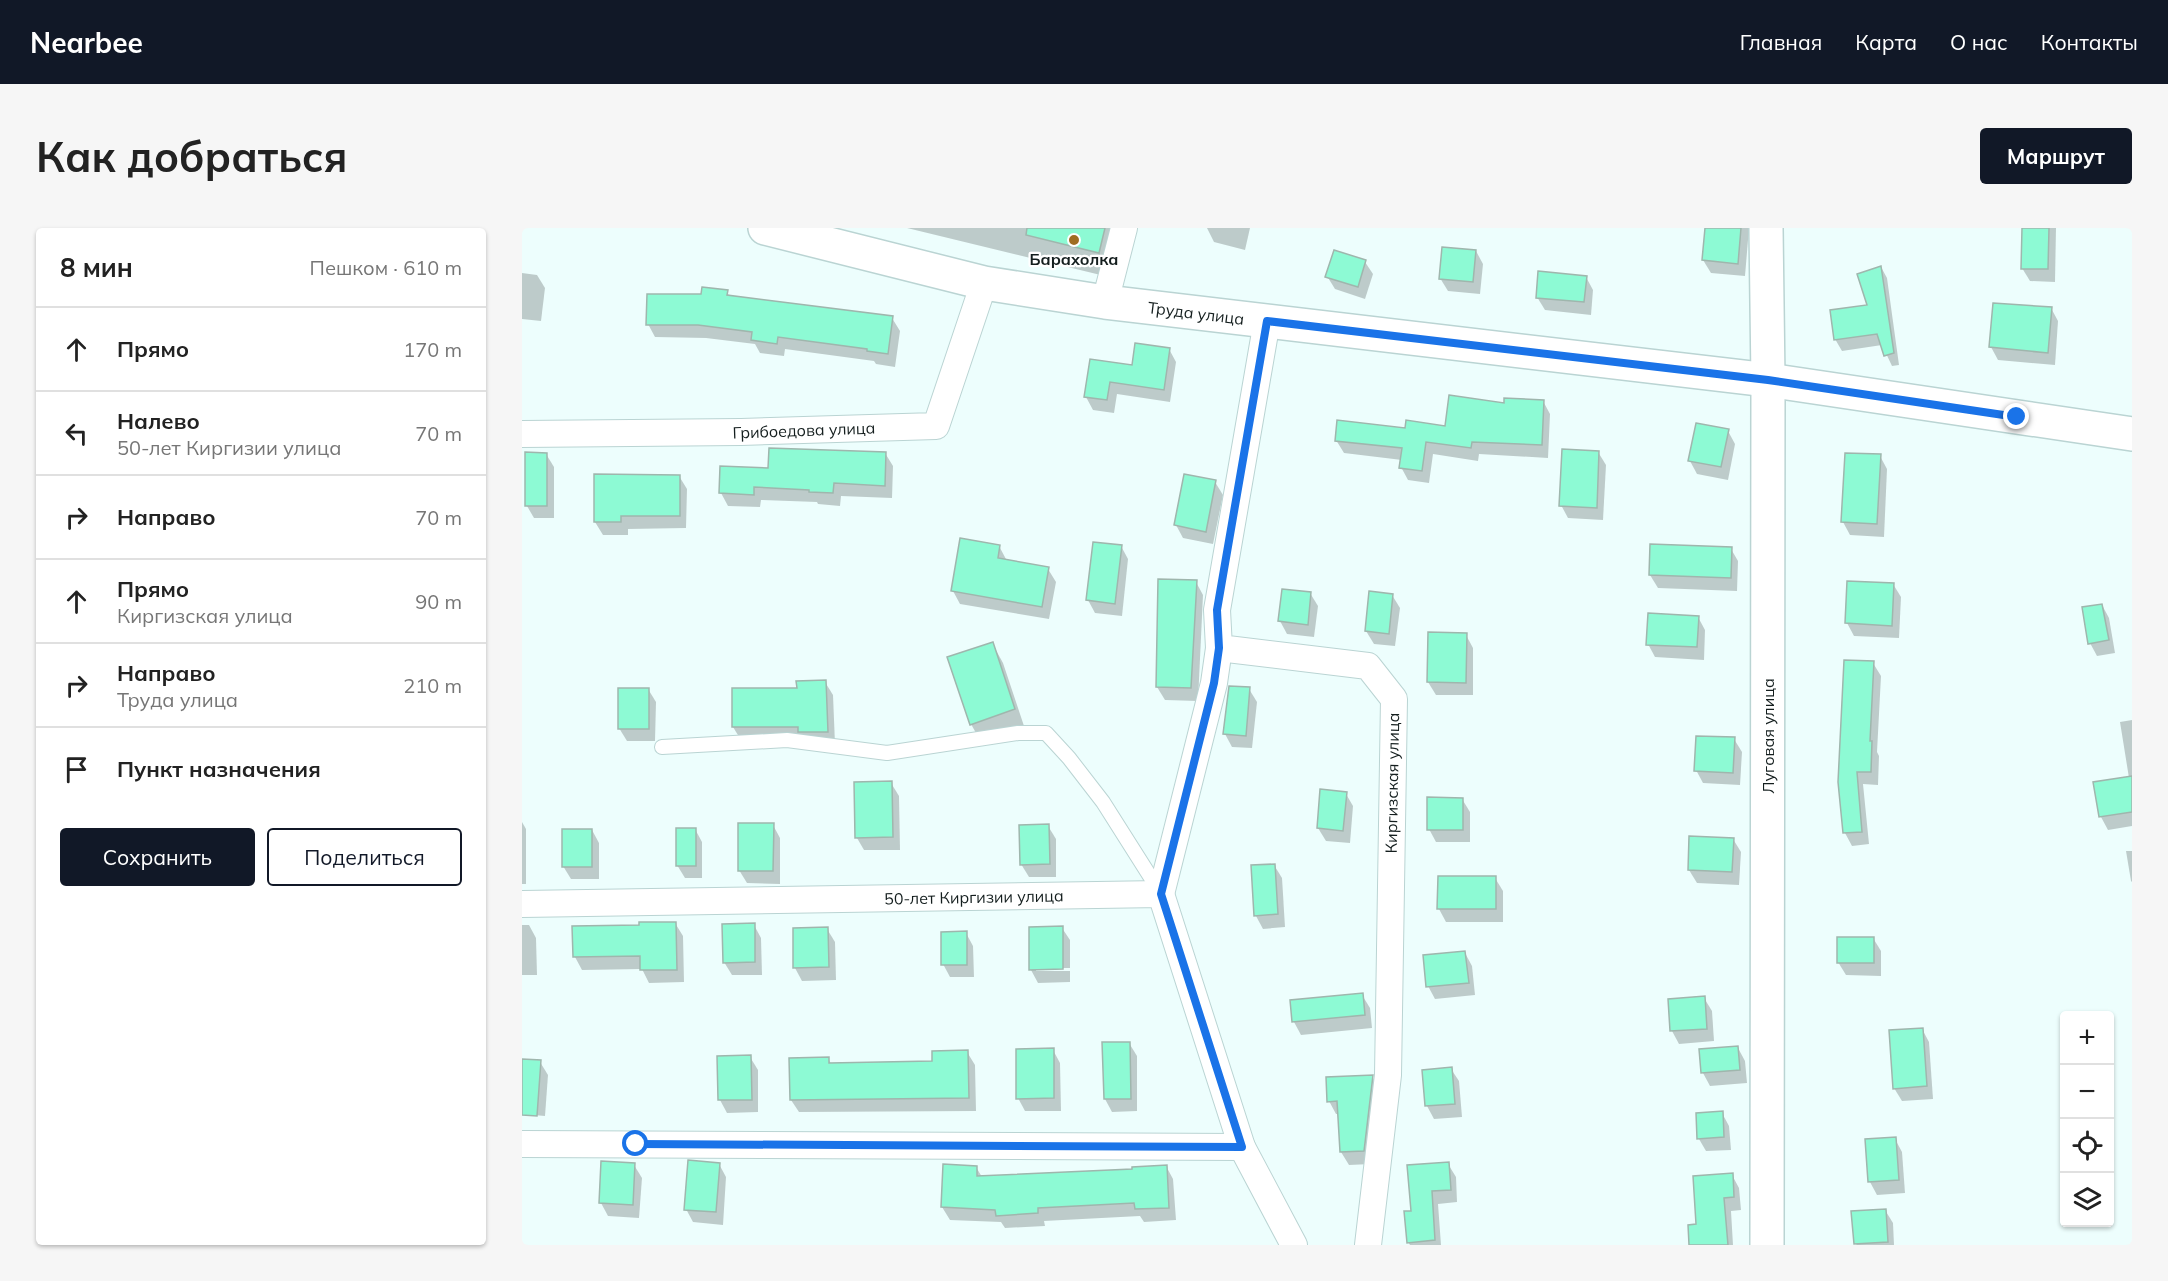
<!DOCTYPE html>
<html lang="ru">
<meta charset="utf-8">
<style>
body{margin:0;font-family:Mulish,sans-serif;background:#f6f6f6;color:#222}
.controls{position:absolute;right:18px;bottom:18px;display:grid;overflow:hidden;border-radius:6px;box-shadow:0 2px 4px #0004}
.controls button{width:54px;height:54px;display:grid;place-items:center;padding:0;border:0;border-bottom:2px solid #e0e0e0;background:#fff;color:#222;font:30px sans-serif}
.stop{position:absolute;width:18px;height:18px;margin:-14px;border:4px solid #1a73e8;border-radius:50%;background:#fff}
.stop.end{background:#1a73e8;border-color:#fff;box-shadow:0 2px 6px #0008}
.list{margin:0;padding:0;list-style:none}
h2{display:flex;justify-content:space-between;align-items:center;height:78px;margin:0;padding:0 24px;font-size:26px}
h2 small{font-size:20px;font-weight:400;color:#767676}
.list li{display:grid;grid-template-columns:39px 1fr auto;gap:18px;align-items:center;box-sizing:border-box;height:84px;padding:0 24px;border-top:2px solid #e0e0e0}
.list b{display:block;font-size:22px;white-space:nowrap}
.list p{margin:0;font-size:20px;white-space:nowrap;color:#767676}
.list em{font-size:20px;font-style:normal;color:#767676}
.actions{display:flex;gap:12px;padding:18px 24px}
.actions a{flex:1;padding:14px 0;border:2px solid #111827;border-radius:6px;text-align:center;font-size:21px;color:#111827}
.actions .main{background:#111827;color:#fff}
.icon{flex:none;width:33px;height:33px;fill:none;stroke:currentColor;stroke-width:2;stroke-linecap:round;stroke-linejoin:round}
.map{position:relative;flex:none;width:1610px;height:1017px;overflow:hidden;border-radius:6px}
header{display:flex;align-items:center;gap:36px;box-sizing:border-box;height:84px;padding:0 30px;background:#111827;color:#fff}
header strong{font-size:28px}
nav{display:flex;gap:33px;margin-inline-start:auto;font-size:21px}
.intro{display:flex;align-items:center;justify-content:space-between;box-sizing:border-box;height:144px;padding:0 36px}
h1{margin:0;font-size:42px}
.button{padding:15px 27px;border-radius:6px;background:#111827;color:#fff;font-size:21px;font-weight:700}
main{display:flex;gap:36px;padding:0 36px}
aside{flex:1;background:#fff;border-radius:6px;box-shadow:0 2px 4px #0004}
.map>svg:first-child{display:block}
</style>
<header>
<strong>Nearbee</strong>
<nav><a>Главная</a><a>Карта</a><a>О нас</a><a>Контакты</a></nav>
</header>
<div class="intro"><h1>Как добраться</h1><a class="button">Маршрут</a></div>
<main>
<aside>
<h2>8 мин<small>Пешком · 610 m</small></h2>
<ul class="list">
<li><svg class="icon" aria-label="ahead" viewBox="0 0 24 24"><path d="M12 20V5M6 11l6-6 6 6"/></svg><div><b>Прямо</b></div><em>170 m</em></li>
<li><svg class="icon" aria-label="left" viewBox="0 0 24 24"><path d="M17 20v-9H6M10 6l-5 5 5 5"/></svg><div><b>Налево</b><p>50-лет Киргизии улица</p></div><em>70 m</em></li>
<li><svg class="icon" aria-label="right" viewBox="0 0 24 24"><path d="M7 20v-9h11M14 6l5 5-5 5"/></svg><div><b>Направо</b></div><em>70 m</em></li>
<li><svg class="icon" aria-label="ahead" viewBox="0 0 24 24"><path d="M12 20V5M6 11l6-6 6 6"/></svg><div><b>Прямо</b><p>Киргизская улица</p></div><em>90 m</em></li>
<li><svg class="icon" aria-label="right" viewBox="0 0 24 24"><path d="M7 20v-9h11M14 6l5 5-5 5"/></svg><div><b>Направо</b><p>Труда улица</p></div><em>210 m</em></li>
<li><svg class="icon" aria-label="arrive" viewBox="0 0 24 24"><path d="M6 21V4h12l-3 4 3 4H6"/></svg><div><b>Пункт назначения</b></div></li>
</ul>
<div class="actions"><a class="main">Сохранить</a><a>Поделиться</a></div>
</aside>
<div class="map">
<svg width="1610" height="1017" viewBox="0 0 1610 1017">
<rect width="100%" height="100%" fill="#edfefd"/>
<!-- shadow -->
<g fill="#0003">
<polygon points="385,0 603,0 591,50"/>
<polygon points="685,0 728,0 723,22 692,14"/>
<polygon points="1184,0 1227,0 1223,48 1189,45 1181,32"/>
<polygon points="1501,0 1534,0 1533,54 1508,53 1500,40"/>
<polygon points="954,23 961,36 958,66 926,63 918,50"/>
<polygon points="843,34 851,46 843,71 813,61 805,48"/>
<polygon points="1359,39 1365,50 1377,137 1370,138 1360,117 1320,123 1313,111 1347,78"/>
<polygon points="0,45 15,47 23,60 19,93 0,91"/>
<polygon points="1064,49 1071,62 1069,87 1023,82 1015,69"/>
<polygon points="205,64 208,69 370,90 378,103 373,139 354,136 352,133 263,121 262,128 238,125 233,116 184,110 133,109 126,96 181,68"/>
<polygon points="1529,80 1536,93 1533,137 1476,132 1469,119"/>
<polygon points="647,121 654,134 648,174 595,166 592,185 571,182 564,169 611,139"/>
<polygon points="1021,173 1028,186 1026,230 957,226 956,233 911,226 907,255 886,252 879,239 880,232 822,225 814,212 884,202 924,199 983,177"/>
<polygon points="1206,203 1213,216 1206,252 1175,246 1168,233"/>
<polygon points="1076,224 1084,237 1081,292 1046,290 1039,277"/>
<polygon points="363,225 371,238 370,270 319,268 318,278 296,276 295,274 239,272 238,279 206,278 199,265 248,241"/>
<polygon points="24,226 32,239 32,290 12,290 5,278"/>
<polygon points="1358,228 1365,241 1362,309 1328,307 1321,294"/>
<polygon points="157,248 165,261 164,300 106,301 106,307 81,307 73,294"/>
<polygon points="693,254 701,267 691,316 661,310 654,297"/>
<polygon points="477,318 485,333 526,341 534,354 527,391 438,376 431,363"/>
<polygon points="599,318 606,331 600,388 573,385 566,372"/>
<polygon points="1209,321 1216,333 1215,363 1136,360 1128,347"/>
<polygon points="674,354 681,367 676,473 643,472 635,459"/>
<polygon points="1371,356 1379,369 1377,410 1332,408 1325,395"/>
<polygon points="788,365 796,378 792,409 765,406 758,393"/>
<polygon points="870,367 878,380 873,418 852,416 844,403"/>
<polygon points="1580,377 1587,390 1593,425 1575,428 1568,415"/>
<polygon points="1176,389 1183,402 1182,432 1133,429 1126,416"/>
<polygon points="944,407 951,420 951,467 914,467 906,454"/>
<polygon points="470,415 481,435 503,501 460,516 449,496"/>
<polygon points="1351,435 1359,448 1355,524 1357,528 1356,557 1341,556 1347,616 1330,618 1323,605 1318,554"/>
<polygon points="303,454 311,467 313,516 219,512 211,499 276,462"/>
<polygon points="126,461 134,474 133,513 105,513 97,500"/>
<polygon points="727,461 735,474 730,520 710,519 703,506"/>
<polygon points="1610,492 1610,598 1586,602 1579,589 1573,556 1607,550 1598,494"/>
<polygon points="1212,511 1220,524 1218,557 1181,555 1174,542"/>
<polygon points="369,555 377,568 378,622 342,622 335,610"/>
<polygon points="824,566 831,578 828,615 804,613 796,600"/>
<polygon points="940,571 948,584 948,614 914,614 907,601"/>
<polygon points="0,594 4,601 4,656 0,656"/>
<polygon points="251,597 258,610 258,656 225,655 217,642"/>
<polygon points="526,598 534,611 534,649 507,649 499,636"/>
<polygon points="173,601 180,614 180,650 163,650 155,637"/>
<polygon points="70,602 77,615 77,651 49,651 41,638"/>
<polygon points="1211,611 1219,624 1217,657 1175,655 1167,642"/>
<polygon points="1604,623 1610,623 1610,654 1609,653"/>
<polygon points="752,637 760,650 763,699 741,701 734,688"/>
<polygon points="973,650 981,663 981,694 924,694 917,681"/>
<polygon points="153,695 161,708 162,754 127,755 120,741 60,742 53,729 119,699"/>
<polygon points="0,697 7,697 14,710 15,747 0,747"/>
<polygon points="232,697 239,710 240,747 210,747 202,734"/>
<polygon points="540,700 548,712 548,740 514,740 514,743 548,743 548,754 516,755 509,742"/>
<polygon points="305,701 313,714 314,752 280,753 273,740"/>
<polygon points="444,705 451,718 452,749 428,749 421,736"/>
<polygon points="1351,710 1359,723 1359,748 1324,747 1316,734"/>
<polygon points="943,725 950,738 953,767 913,771 906,758"/>
<polygon points="840,767 848,780 850,800 779,807 772,794"/>
<polygon points="1182,770 1190,783 1192,813 1157,816 1150,803"/>
<polygon points="1400,801 1407,814 1411,871 1380,873 1372,860"/>
<polygon points="607,815 615,828 615,883 590,884 583,871"/>
<polygon points="1216,820 1223,833 1225,855 1188,858 1181,845"/>
<polygon points="531,822 538,835 539,883 503,883 496,870"/>
<polygon points="445,824 453,837 454,883 277,884 269,872 306,830 309,836 412,834"/>
<polygon points="228,829 236,842 236,884 205,885 198,872"/>
<polygon points="0,832 18,834 26,847 23,888 0,886"/>
<polygon points="929,841 937,853 940,889 912,891 905,878 902,843"/>
<polygon points="850,848 857,861 849,936 827,937 819,924 817,886 814,886 807,873"/>
<polygon points="1200,885 1207,898 1209,922 1184,923 1177,911"/>
<polygon points="1373,911 1380,924 1383,965 1355,967 1348,954 1345,913"/>
<polygon points="197,936 204,949 201,997 171,994 164,981"/>
<polygon points="926,936 934,949 935,974 916,976 919,1017 888,1017 886,1014 890,984"/>
<polygon points="112,937 120,950 117,990 86,988 79,975"/>
<polygon points="644,938 651,951 654,992 622,994 618,988 522,993 523,998 483,1000 479,994 428,992 420,979 454,939 460,949 612,942"/>
<polygon points="1210,947 1217,960 1219,982 1209,983 1211,1017 1168,1017 1175,998"/>
<polygon points="1363,982 1371,995 1372,1017 1334,1017"/>
</g>
<!-- building -->
<g fill="#8dfad4" stroke="#9fb6ad" stroke-width="1.5">
<polygon points="505,0 583,0 577,25 504,7"/>
<polygon points="1183,0 1219,0 1216,36 1180,32"/>
<polygon points="1500,0 1527,0 1526,41 1499,41"/>
<polygon points="920,19 954,22 951,54 917,51"/>
<polygon points="812,22 844,32 836,59 803,49"/>
<polygon points="1359,38 1372,125 1362,128 1355,106 1312,112 1308,82 1345,77 1335,46"/>
<polygon points="1016,43 1065,48 1062,74 1014,70"/>
<polygon points="180,59 206,62 205,67 371,88 366,126 345,123 345,121 256,109 255,116 229,112 230,104 176,97 124,97 125,66 179,66"/>
<polygon points="1471,75 1530,79 1526,125 1467,119"/>
<polygon points="613,115 648,120 642,162 588,154 585,172 562,169 568,131 610,137"/>
<polygon points="927,167 982,175 982,170 1022,172 1020,217 950,214 949,220 904,214 900,243 877,240 880,220 813,213 815,192 883,200 884,192 923,198"/>
<polygon points="1174,195 1207,201 1199,239 1166,233"/>
<polygon points="247,220 364,224 363,258 312,255 311,265 287,264 287,262 232,259 232,267 197,265 198,238 246,240"/>
<polygon points="1040,221 1077,223 1075,280 1037,278"/>
<polygon points="3,224 25,225 25,278 3,278"/>
<polygon points="1323,225 1359,226 1355,296 1319,294"/>
<polygon points="72,246 158,247 158,288 99,288 99,294 72,294"/>
<polygon points="662,246 694,252 684,304 652,297"/>
<polygon points="438,310 478,317 476,330 527,339 520,379 429,363"/>
<polygon points="571,314 600,317 593,376 564,372"/>
<polygon points="1128,316 1210,319 1209,350 1127,347"/>
<polygon points="636,351 675,352 669,460 634,459"/>
<polygon points="1325,353 1372,355 1370,398 1323,395"/>
<polygon points="760,361 789,364 786,397 756,393"/>
<polygon points="847,363 871,366 867,406 843,403"/>
<polygon points="1580,376 1587,412 1566,416 1560,379"/>
<polygon points="1126,385 1177,388 1175,419 1124,417"/>
<polygon points="906,404 945,405 944,455 905,454"/>
<polygon points="471,414 493,481 448,497 425,429"/>
<polygon points="1322,432 1352,433 1348,513 1350,513 1349,544 1335,544 1340,604 1321,605 1316,554"/>
<polygon points="304,452 306,504 276,504 276,499 210,499 210,460 275,460 274,453"/>
<polygon points="707,458 728,459 724,508 701,506"/>
<rect x="96" y="460" width="31" height="41"/>
<polygon points="1174,508 1213,509 1211,545 1172,543"/>
<polygon points="1610,548 1610,584 1577,589 1571,554"/>
<polygon points="370,553 371,609 333,610 332,554"/>
<polygon points="798,561 825,564 821,603 795,600"/>
<polygon points="905,569 941,570 941,602 905,602"/>
<polygon points="216,595 252,595 251,643 216,643"/>
<polygon points="527,596 528,636 498,637 497,597"/>
<rect x="154" y="600" width="20" height="38"/>
<rect x="40" y="601" width="30" height="38"/>
<polygon points="1167,608 1212,610 1210,644 1166,642"/>
<polygon points="753,636 756,686 732,688 729,637"/>
<polygon points="916,648 974,648 974,681 915,681"/>
<polygon points="117,694 154,694 155,742 118,742 118,728 51,729 50,698 117,697"/>
<polygon points="233,695 233,734 201,735 200,696"/>
<polygon points="541,698 541,741 507,742 507,699"/>
<polygon points="306,699 307,739 271,740 271,700"/>
<polygon points="445,703 445,737 419,737 419,704"/>
<rect x="1315" y="709" width="37" height="26"/>
<polygon points="943,723 947,755 904,759 901,727"/>
<polygon points="841,765 843,787 770,794 768,772"/>
<polygon points="1183,768 1185,801 1148,803 1146,771"/>
<polygon points="1401,800 1405,858 1371,861 1367,802"/>
<polygon points="580,814 608,814 609,871 582,871"/>
<polygon points="1216,818 1218,842 1179,845 1177,821"/>
<polygon points="532,820 532,870 494,871 494,821"/>
<polygon points="446,822 447,870 268,872 267,830 307,829 307,835 410,833 410,823"/>
<polygon points="229,827 230,872 196,872 195,828"/>
<polygon points="0,831 19,832 15,888 0,887"/>
<polygon points="930,839 933,876 903,878 900,842"/>
<polygon points="851,847 842,923 818,924 815,873 805,874 804,849"/>
<polygon points="1201,883 1202,909 1175,911 1174,885"/>
<polygon points="1374,909 1377,952 1346,954 1343,911"/>
<polygon points="166,932 198,935 194,984 162,982"/>
<polygon points="79,933 113,935 111,977 77,975"/>
<polygon points="927,934 929,962 910,963 913,1012 885,1015 882,983 889,983 885,937"/>
<polygon points="421,936 455,938 455,948 610,941 610,939 645,937 647,980 613,981 612,975 516,980 516,985 474,988 473,982 419,979"/>
<polygon points="1211,945 1212,969 1202,970 1206,1017 1167,1017 1166,997 1174,996 1171,948"/>
<polygon points="1364,981 1366,1014 1332,1016 1329,983"/>
</g>
<g fill="none" stroke-linecap="round" stroke-linejoin="round">
<defs>
<polyline id="service" points="140,519 265,512 365,525 496,505 524,505 547,530 581,574 638,664"/>
<g id="minor">
<polyline points="583,74 602,0"/>
<polyline points="745,93 695,382 697,420 846,438 872,471 866,847 846,1017"/>
<polyline points="0,206 219,204 414,198 462,55"/>
<polyline points="639,666 692,455 697,420"/>
<polyline points="0,676 639,666 720,919"/>
<polyline points="0,916 720,919 772,1017"/>
</g>
<g id="tertiary">
<polyline points="243,0 462,55 583,74 1246,152 1610,206"/>
<polyline points="1244,0 1246,152 1245,1017"/>
</g>
</defs>
<!-- service casing -->
<use href="#service" stroke="#bad4d3" stroke-width="16"/>
<!-- minor casing -->
<use href="#minor" stroke="#bad4d3" stroke-width="28"/>
<!-- tertiary casing -->
<use href="#tertiary" stroke="#bad4d3" stroke-width="36"/>
<!-- service -->
<use href="#service" stroke="#fff" stroke-width="14"/>
<!-- minor -->
<use href="#minor" stroke="#fff" stroke-width="26"/>
<!-- tertiary -->
<use href="#tertiary" stroke="#fff" stroke-width="33"/>
</g>
<g fill="none" stroke-linecap="round" stroke-linejoin="round">
<!-- route -->
<polyline stroke="#1a73e8" stroke-width="8" points="114,916 720,919 639,666 692,455 697,420 695,382 745,93 1246,152 1495,189"/>
</g>
<!-- markers -->
<circle fill="#9f6d22" stroke="#fff" stroke-width="2" cx="552" cy="12" r="6"/>
<g text-anchor="middle" dominant-baseline="central" stroke-width="4.5" stroke-linejoin="round" paint-order="stroke">
<!-- poi labels -->
<g font-size="16" font-weight="bold" fill="#141e1e" stroke="#fff">
<text x="552" y="31">Барахолка</text>
</g>
<!-- street labels -->
<g font-size="16" fill="#141e1e" stroke="#fff">
<text transform="translate(674 85) rotate(7)">Труда улица</text>
<text transform="translate(282 202) rotate(-2)">Грибоедова улица</text>
<text transform="translate(1246 508) rotate(-90)">Луговая улица</text>
<text transform="translate(870 555) rotate(-89)">Киргизская улица</text>
<text transform="translate(452 669) rotate(-1)">50-лет Киргизии улица</text>
</g>
</g>
</svg>
<div class="controls">
<button>+</button>
<button>−</button>
<button><svg class="icon" aria-label="locate" viewBox="0 0 24 24"><circle cx="12" cy="12" r="6"/><path d="M12 2v4M12 18v4M2 12h4M18 12h4"/></svg></button>
<button><svg class="icon" aria-label="layers" viewBox="0 0 24 24"><path d="M12 4l9 5-9 5-9-5zM3 14l9 5 9-5"/></svg></button>
</div>
<div class="stop" style="left:114px;top:916px"></div>
<div class="stop end" style="left:1495px;top:189px"></div>
</div>
</main>
